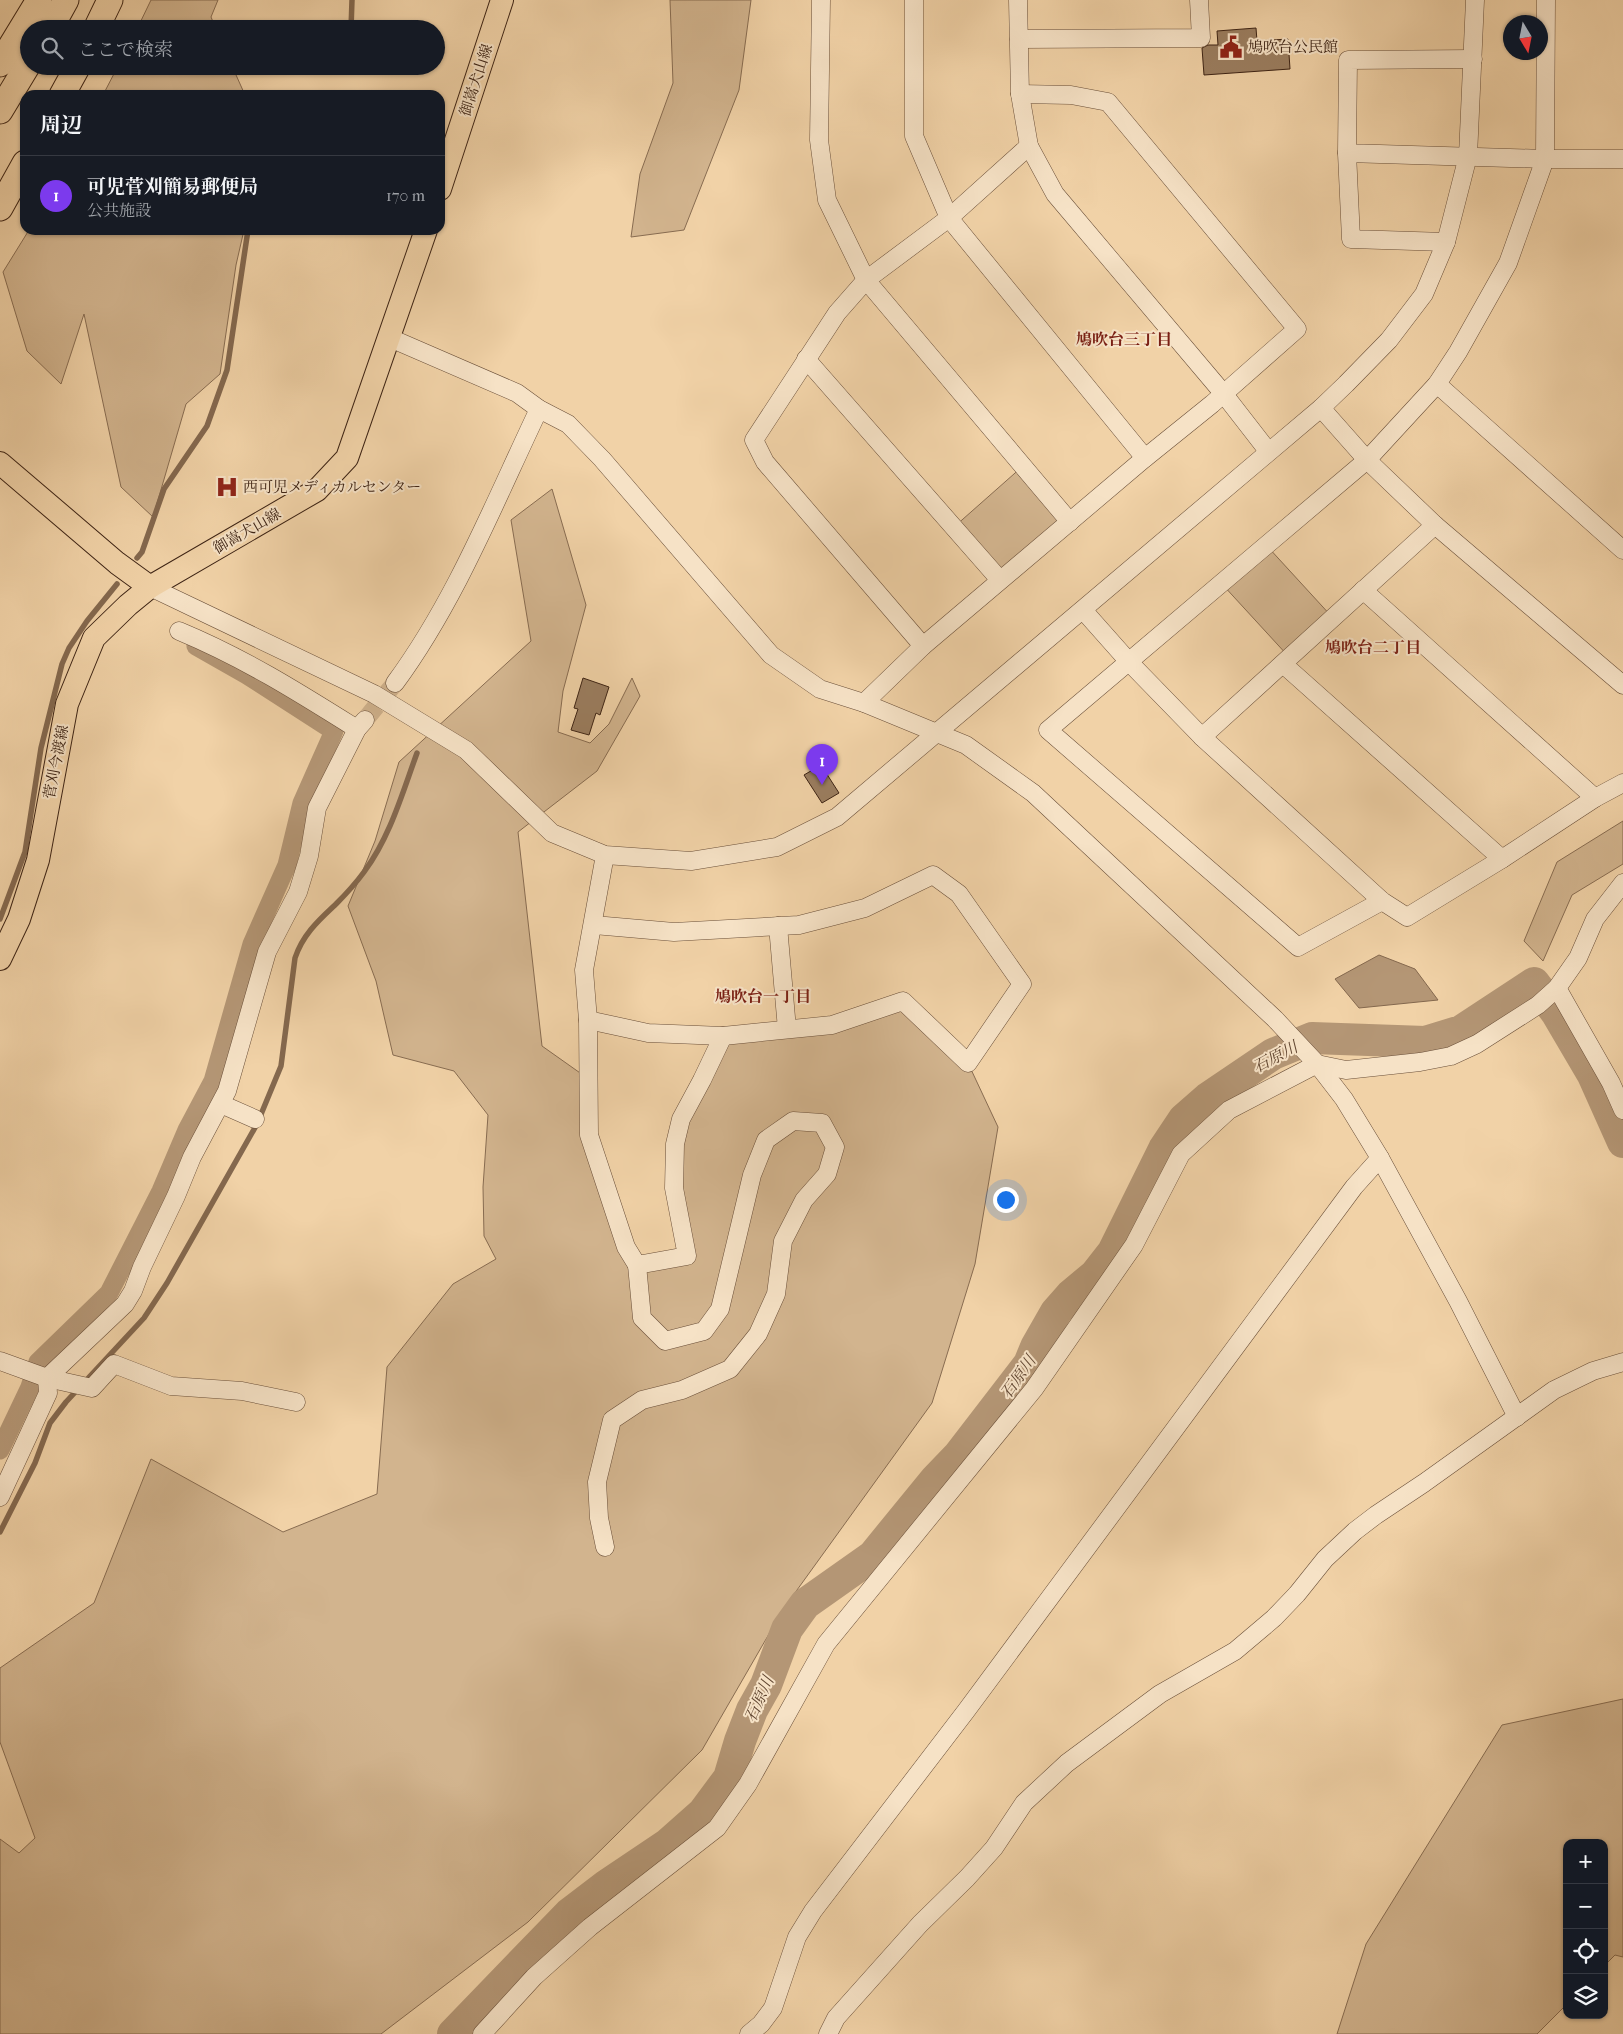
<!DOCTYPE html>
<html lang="ja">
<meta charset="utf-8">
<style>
body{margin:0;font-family:"IM FELL French Canon","Noto Serif JP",serif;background:#20242c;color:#f1f3f6}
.controls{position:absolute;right:15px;bottom:15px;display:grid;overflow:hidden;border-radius:10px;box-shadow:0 1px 4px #0004}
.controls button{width:45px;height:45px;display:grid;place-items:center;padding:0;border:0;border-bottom:1px solid #363941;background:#171b24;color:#f1f3f6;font:25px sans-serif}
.compass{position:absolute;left:1503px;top:15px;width:45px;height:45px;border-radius:50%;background:#171b24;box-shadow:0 1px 4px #0004;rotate:170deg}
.you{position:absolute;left:1005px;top:1199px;width:18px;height:18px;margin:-12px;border:4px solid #fff;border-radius:50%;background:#1a73e8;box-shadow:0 0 0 8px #1a73e833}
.badge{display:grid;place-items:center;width:32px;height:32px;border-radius:50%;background:#7c3aed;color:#fff;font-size:16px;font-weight:700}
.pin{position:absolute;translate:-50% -41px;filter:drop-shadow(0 1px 2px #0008)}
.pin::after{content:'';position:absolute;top:26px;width:18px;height:15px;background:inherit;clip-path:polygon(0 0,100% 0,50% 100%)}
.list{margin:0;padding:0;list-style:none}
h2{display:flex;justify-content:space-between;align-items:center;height:65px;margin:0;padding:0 20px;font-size:21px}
h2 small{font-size:16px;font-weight:400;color:#9ea1a6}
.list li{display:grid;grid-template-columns:32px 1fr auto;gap:15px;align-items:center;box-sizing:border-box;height:80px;padding:0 20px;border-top:1px solid #363941}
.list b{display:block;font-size:19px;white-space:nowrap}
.list p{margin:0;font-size:16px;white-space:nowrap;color:#9ea1a6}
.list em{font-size:16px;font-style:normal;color:#9ea1a6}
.icon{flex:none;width:28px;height:28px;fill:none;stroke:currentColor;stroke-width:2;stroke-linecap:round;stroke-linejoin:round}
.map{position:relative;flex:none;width:1623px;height:2034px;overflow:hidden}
.search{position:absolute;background:#171b24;box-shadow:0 1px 4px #0004;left:20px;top:20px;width:425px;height:55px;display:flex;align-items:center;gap:12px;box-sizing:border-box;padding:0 18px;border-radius:28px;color:#9ea1a6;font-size:19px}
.panel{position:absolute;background:#171b24;box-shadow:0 1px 4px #0004;left:20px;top:90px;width:425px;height:145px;border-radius:15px}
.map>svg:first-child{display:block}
</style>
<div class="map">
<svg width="1623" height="2034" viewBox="0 0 1623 2034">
<rect width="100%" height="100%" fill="#f1d2a7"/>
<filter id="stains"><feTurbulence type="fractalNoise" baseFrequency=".004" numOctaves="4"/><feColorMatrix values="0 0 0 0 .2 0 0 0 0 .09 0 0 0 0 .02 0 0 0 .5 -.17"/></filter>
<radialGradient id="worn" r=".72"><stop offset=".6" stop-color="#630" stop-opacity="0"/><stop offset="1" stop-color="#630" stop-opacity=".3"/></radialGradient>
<!-- green -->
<g fill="#d2b48e" stroke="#886c51">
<polygon points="151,0 218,0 211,17 216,29 137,29"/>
<polygon points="670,0 751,0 739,90 684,230 631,237 640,174 673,83"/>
<polygon points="118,66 232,66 245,95 103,95"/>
<polygon points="29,230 244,230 236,265 220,374 186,404 153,517 121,487 84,314 61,384 27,351 3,272"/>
<polygon points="1023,466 1070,522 1000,580 954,527"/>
<polygon points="552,489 586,605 563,691 558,732 590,743 609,724 632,678 640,696 597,771 518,832 542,1046 583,1075 585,1135 638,1268 687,1256 675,1144 723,1036 830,1026 903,1001 968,1063 998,1127 975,1264 932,1403 784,1608 702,1750 528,1922 381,2034 0,2034 0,1839 19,1853 35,1838 0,1742 0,1668 94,1603 151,1459 283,1532 377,1494 387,1367 453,1284 496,1259 484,1236 483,1187 488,1115 454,1071 393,1055 376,981 348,906 375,841 399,762 531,641 511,520"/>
<polygon points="1267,546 1333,618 1289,657 1222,584"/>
<polygon points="1623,821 1623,864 1572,895 1543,961 1524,941 1557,862"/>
<polygon points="1623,1699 1623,1957 1615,1955 1604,1966 1604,1843 1567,1843 1567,2004 1537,2034 1337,2034 1366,1944 1502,1725"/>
</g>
<!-- water -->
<polygon fill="#b49675" stroke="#84684e" points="1379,955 1415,969 1438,1000 1359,1008 1335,979"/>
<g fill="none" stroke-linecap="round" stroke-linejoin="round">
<!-- stream -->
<g stroke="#84684e" stroke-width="5.5">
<polyline points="351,29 352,0"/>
<polyline points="137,558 142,552 164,489 207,426 227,370 248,230"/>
<polyline points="0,919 25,852 41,748 62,664 69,648 87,621 117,584"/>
<path d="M0,1532L35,1463L50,1423L66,1402L144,1318L167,1283L257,1124L281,1066L295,958C303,934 319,920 336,904C346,894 356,883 364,872C390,837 402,794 417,753"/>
</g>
<!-- canal -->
<polyline stroke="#b49675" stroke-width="19" points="0,1450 30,1387 38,1362 109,1293 161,1191 187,1130 213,1081 252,944 287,865 302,803 334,731 247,675 196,646"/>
<!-- river -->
<polyline stroke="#b49675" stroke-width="32" points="453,2034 569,1914 607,1885 668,1844 703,1813 729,1778 740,1741 752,1710 766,1685 787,1629 805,1604 873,1556 935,1480 959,1455 1029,1364 1036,1347 1056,1312 1071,1295 1095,1275 1113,1252 1164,1149 1184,1119 1208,1098 1273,1054 1312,1038 1425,1042 1461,1031 1534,983 1556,1012 1593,1075 1623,1142"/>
</g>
<!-- building -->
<g fill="#9b7e60" stroke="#3d2314">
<polygon points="1256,28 1257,41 1288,39 1290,69 1204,75 1202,48 1208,45 1218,45 1217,31"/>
<polygon points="583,678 609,687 600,715 596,713 589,735 571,730 578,709 574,708"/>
<polygon points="821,765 839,793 822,803 804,775"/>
</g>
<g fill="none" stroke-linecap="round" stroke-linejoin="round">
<!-- minor-tunnel -->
<polyline stroke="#cdaf8a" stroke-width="18" stroke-dasharray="18 9" stroke-linecap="butt" points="365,720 395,683"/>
<defs>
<g id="minor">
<polyline points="821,0 819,140 827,200 866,280 1070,522"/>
<polyline points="914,0 914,136 949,218 1145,458"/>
<polyline points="1018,0 1020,94 1029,146 1055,194 1223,393 1268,451"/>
<polyline points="1019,39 1201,38 1199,0"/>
<polyline points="1473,59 1348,60 1347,153 1545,159 1623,159"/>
<polyline points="1347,153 1351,239 1446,242"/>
<polyline points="390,338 517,393 539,409 568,424 602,459 771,655 820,689 864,703 966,745 1033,793 1275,1019 1317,1064 1344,1099 1380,1158 1458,1301 1517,1417"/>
<polyline points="806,359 1000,580"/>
<polyline points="1437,384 1623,550"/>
<polyline points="1321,408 1367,460 1435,525 1623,685"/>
<polyline points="150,587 374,694 466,750 552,833 605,855 691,861 777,847 837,817 1321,408 1346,384 1389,340 1424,294 1446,242 1468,156 1475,0"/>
<polyline points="1363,590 1595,798"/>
<polyline points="1083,610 1130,663 1202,737 1382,901 1407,917 1502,859 1595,798 1623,783"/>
<path d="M179,631C244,658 298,692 357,729"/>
<polyline points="923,646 765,462 754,440 837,313 866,280 949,218 1029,146"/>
<polyline points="1283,664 1502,859"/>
<path d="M395,683C456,600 495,501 539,409"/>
<polyline points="864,703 923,646 1145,458 1212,404 1297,329 1108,102 1071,95 1020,94"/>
<polyline points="1202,737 1435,525"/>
<polyline points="605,855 584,970 588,1020 589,1135 626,1247 637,1265 687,1256 674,1188 675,1144 681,1119 702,1080 723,1036"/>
<polyline points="1382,901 1298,947 1048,730 1367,460 1437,384 1458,352 1508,263 1545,159 1546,0"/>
<polyline points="778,926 787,1029"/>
<polyline points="1557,988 1611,1083 1623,1110"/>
<polyline points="588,1020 648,1033 723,1036 832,1025 903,1001 968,1063 1022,984 959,894 933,875 865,908 799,925 674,932 594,925"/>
<polyline points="221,1104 255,1119"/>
<polyline points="0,1361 47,1378 92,1388 114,1364 171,1386 242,1391 296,1402"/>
<polyline points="0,1497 48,1393 47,1378 105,1323 125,1304 133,1291 142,1267 176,1196 192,1157 227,1091 267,952 298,892 309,856 317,808 357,729 365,720"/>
<polyline points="605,1547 599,1518 597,1482 612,1420 642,1400 682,1390 730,1369 758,1334 776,1294 783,1241 804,1200 827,1174 835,1147 822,1123 793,1121 766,1140 752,1175 720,1309 704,1331 665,1341 642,1318 637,1265"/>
<polyline points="482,2034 534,1977 590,1927 717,1828 748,1784 826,1644 1034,1389 1134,1245 1181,1154 1229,1110 1317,1064 1346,1070 1420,1062 1451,1056 1477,1044 1538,1005 1557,988 1578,958 1595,919 1623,883"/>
<polyline points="749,2034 761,2024 773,2008 797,1937 813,1911 966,1711 1354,1187 1380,1158"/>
<polyline points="828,2034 836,2018 920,1924 967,1878 994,1848 1024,1803 1067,1763 1160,1694 1235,1651 1274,1618 1297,1594 1325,1559 1355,1531 1376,1515 1424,1483 1554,1390 1593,1371 1623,1362"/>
</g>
<g id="major">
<polyline points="440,189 502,0"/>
<polyline points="0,463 117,563 150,587"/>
<polyline points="0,959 19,919 38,860 67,704 94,638 128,605 150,587 317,490 347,458 426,230"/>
</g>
<g id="highway">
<polyline points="50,29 66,0"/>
<polyline points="96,29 110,0"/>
<polyline points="0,64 39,0"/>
<polyline points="62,95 78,66"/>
<polyline points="0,111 29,63"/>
<polyline points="0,208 25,163"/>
</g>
</defs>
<!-- minor casing -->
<use href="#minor" stroke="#6a4f39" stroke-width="19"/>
<!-- major casing -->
<use href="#major" stroke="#3d2314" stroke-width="24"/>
<!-- highway casing -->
<use href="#highway" stroke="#3d2314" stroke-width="27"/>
<!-- minor -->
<use href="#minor" stroke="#f6e2c6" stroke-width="18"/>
<!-- major -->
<use href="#major" stroke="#f1d2a7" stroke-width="22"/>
<!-- highway -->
<use href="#highway" stroke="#f1d2a7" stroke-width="25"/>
</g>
<!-- icons -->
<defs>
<symbol id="civic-bare" viewBox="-9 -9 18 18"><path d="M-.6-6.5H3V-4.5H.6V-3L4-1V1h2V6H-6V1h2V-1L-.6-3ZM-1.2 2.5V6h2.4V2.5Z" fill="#8f2418" stroke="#f6e2c6" stroke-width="2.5" paint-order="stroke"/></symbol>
<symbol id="hospital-bare" viewBox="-9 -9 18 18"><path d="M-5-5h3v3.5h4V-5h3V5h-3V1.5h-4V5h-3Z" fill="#8f2418" stroke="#f6e2c6" stroke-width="2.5" paint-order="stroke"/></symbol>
</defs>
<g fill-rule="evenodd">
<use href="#civic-bare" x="1215" y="31" width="32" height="32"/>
<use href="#hospital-bare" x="211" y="471" width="32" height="32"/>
</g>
<g text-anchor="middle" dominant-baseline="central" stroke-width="4" stroke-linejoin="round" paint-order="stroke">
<!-- poi labels -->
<g font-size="15" fill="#3d2314" stroke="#f6e2c6" text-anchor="start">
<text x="1248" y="47">鳩吹台公民館</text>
<text x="243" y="487">西可児メディカルセンター</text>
</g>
<!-- street labels -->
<g font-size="15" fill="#3d2314" stroke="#f6e2c6">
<text transform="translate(476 80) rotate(-72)">御嵩犬山線</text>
<text transform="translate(247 531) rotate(-30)">御嵩犬山線</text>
<text transform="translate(56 762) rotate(-79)">菅刈今渡線</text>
</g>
<!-- neighbourhood labels -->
<g font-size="16" font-weight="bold" fill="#7a1f14" stroke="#f6e2c6">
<text x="1124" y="339">鳩吹台三丁目</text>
<text x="1373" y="647">鳩吹台二丁目</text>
<text x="763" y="996">鳩吹台一丁目</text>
</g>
<!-- water labels -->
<g font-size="16" font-style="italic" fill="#614631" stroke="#f6e2c6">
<text transform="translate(1275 1057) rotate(-28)">石原川</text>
<text transform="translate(1018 1377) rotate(-55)">石原川</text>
<text transform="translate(759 1699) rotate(-66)">石原川</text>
</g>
</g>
<rect width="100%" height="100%" filter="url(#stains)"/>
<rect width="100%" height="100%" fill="url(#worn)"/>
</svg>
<div class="controls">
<button>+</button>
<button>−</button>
<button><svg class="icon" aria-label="locate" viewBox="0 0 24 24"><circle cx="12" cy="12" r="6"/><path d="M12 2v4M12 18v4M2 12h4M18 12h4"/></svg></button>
<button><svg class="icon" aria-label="layers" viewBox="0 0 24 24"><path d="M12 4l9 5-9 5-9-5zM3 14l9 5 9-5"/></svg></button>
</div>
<svg class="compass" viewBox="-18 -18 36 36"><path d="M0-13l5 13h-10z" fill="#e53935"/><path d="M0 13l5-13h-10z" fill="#9ea1a6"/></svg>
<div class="you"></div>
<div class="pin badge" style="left:822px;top:785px">1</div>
<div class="search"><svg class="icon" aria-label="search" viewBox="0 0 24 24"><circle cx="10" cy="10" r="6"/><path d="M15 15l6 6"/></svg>ここで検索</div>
<section class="panel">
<h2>周辺<small></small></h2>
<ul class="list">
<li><span class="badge">1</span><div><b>可児菅刈簡易郵便局</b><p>公共施設</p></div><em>170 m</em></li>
</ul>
</section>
</div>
